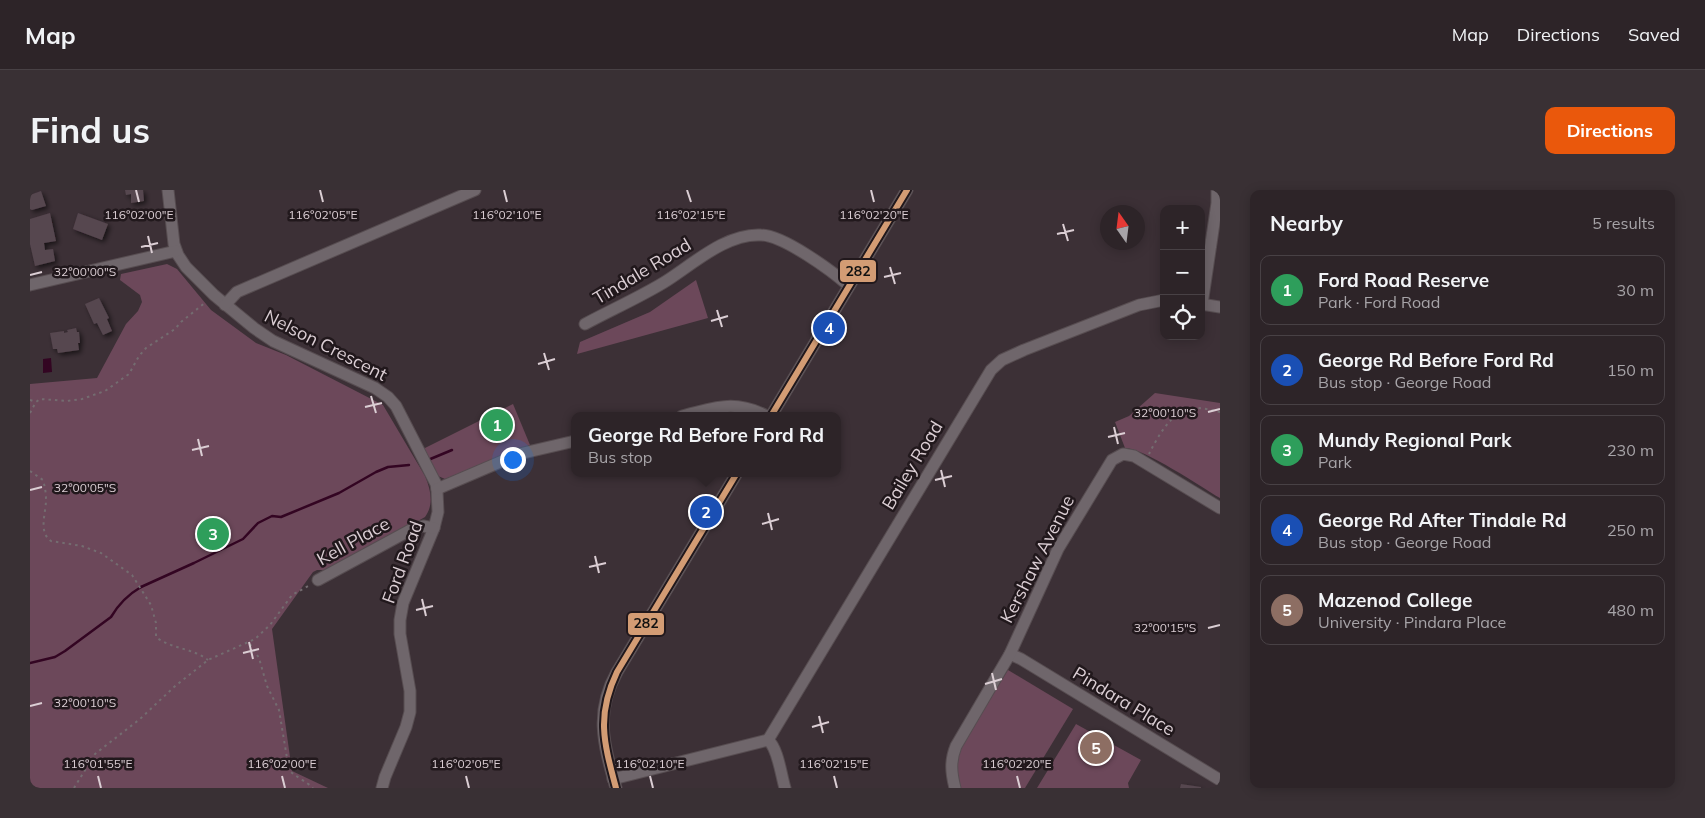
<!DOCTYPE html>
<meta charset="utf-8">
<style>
body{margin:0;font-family:Mulish,sans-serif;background:#393034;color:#f1f3f6}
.controls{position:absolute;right:15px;top:15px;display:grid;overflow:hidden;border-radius:10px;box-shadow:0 2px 12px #0003}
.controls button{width:45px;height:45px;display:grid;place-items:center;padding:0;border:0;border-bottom:1px solid #484145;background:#2d2428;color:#f1f3f6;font:25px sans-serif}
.compass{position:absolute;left:1070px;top:15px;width:45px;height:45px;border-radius:50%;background:#2d2428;box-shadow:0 2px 12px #0003;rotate:346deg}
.you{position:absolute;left:482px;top:269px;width:18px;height:18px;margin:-12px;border:4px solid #fff;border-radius:50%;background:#1a73e8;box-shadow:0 0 0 8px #1a73e833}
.badge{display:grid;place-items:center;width:32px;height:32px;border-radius:50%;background:#ea580c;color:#fff;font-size:16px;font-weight:700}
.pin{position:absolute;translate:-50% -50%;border:2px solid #fff;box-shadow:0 1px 5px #0006}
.popup{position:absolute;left:541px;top:222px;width:270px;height:65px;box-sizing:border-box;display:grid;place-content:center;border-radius:10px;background:#2d2428;filter:drop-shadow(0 1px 4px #0005);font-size:16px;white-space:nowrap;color:#a7a4a8}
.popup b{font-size:19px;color:#f1f3f6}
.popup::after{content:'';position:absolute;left:50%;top:100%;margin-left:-10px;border:10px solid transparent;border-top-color:#2d2428}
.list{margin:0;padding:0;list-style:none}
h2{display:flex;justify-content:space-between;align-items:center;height:65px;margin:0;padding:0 20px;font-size:21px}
h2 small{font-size:16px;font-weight:400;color:#a7a4a8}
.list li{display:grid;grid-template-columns:32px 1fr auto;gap:15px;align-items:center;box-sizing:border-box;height:70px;margin:0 10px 10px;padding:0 10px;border:1px solid #484145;border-radius:10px}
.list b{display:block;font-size:19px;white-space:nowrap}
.list p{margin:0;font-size:16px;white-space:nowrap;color:#a7a4a8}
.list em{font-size:16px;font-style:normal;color:#a7a4a8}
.icon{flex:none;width:28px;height:28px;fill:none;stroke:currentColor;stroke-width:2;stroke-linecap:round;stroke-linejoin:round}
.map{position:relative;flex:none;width:1190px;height:598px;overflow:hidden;border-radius:10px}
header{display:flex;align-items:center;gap:30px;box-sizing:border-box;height:70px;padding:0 25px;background:#2d2428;border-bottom:1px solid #484145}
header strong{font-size:24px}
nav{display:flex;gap:28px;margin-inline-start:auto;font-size:18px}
.intro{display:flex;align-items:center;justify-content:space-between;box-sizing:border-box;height:120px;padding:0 30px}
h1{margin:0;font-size:35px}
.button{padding:12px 22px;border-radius:10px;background:#ea580c;color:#fff;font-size:18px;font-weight:700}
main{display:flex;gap:30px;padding:0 30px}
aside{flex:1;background:#2d2428;border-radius:10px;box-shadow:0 2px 12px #0003}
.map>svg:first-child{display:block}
</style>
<header>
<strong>Map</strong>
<nav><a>Map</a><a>Directions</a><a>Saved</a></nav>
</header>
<div class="intro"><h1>Find us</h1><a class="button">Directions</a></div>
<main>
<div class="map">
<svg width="1190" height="598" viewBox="0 0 1190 598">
<defs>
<filter id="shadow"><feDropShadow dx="2.5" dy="2.5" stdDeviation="2.5" flood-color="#0009"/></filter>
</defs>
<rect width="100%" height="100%" fill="#3c3036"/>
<!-- green -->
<g fill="#6c485a">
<path d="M137,74L147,79L181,120L226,153L256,165L353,215L395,286C401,300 404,315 395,327L302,380H287L283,382L242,439L262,581L298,598H0V194L67,188L96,134L108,121L112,112L110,105L90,90L91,84Z"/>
<polygon points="666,90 678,128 547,164 550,152 620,122"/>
<path d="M1125,203L1190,213V308C1171,297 1114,258 1095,258L1085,232L1099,226Z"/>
<polygon points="483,214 500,255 415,289 408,286 393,259"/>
<polygon points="978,480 1043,519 995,598 926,598 921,573"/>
<polygon points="1046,534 1111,570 1098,593 1099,598 1007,598"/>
</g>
<!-- water -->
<polygon fill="#330522" points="21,168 22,182 13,183 13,169"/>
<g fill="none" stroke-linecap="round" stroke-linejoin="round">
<!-- stream -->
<g stroke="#330522" stroke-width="2.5">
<polyline points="398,270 422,260"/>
<polyline points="111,397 164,373 213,349 228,333 242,326 251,327 309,303 346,282 358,277 379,275"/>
<path d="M0,473L25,467L35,461L81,427C88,415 99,404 111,397"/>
</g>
</g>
<!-- building -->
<g fill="#56464f" filter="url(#shadow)">
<polygon points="95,0 113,0 114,11 101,13 101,4 96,5"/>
<polygon points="11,1 16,16 2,20 0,19 0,5"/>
<polygon points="20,23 26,51 14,53 15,60 23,59 25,71 5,76 0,54 0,29"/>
<polygon points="48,23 78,34 72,50 43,39"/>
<polygon points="69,108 79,128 77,129 82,141 73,145 67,133 64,134 55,114"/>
<polygon points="46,138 47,142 49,142 50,153 48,153 49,160 28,163 27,159 23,159 20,143 34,141 34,143 38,142 37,140"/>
<polygon points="1151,594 1171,597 1171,598 1150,598"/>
</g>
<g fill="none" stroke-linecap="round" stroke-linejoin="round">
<defs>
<g id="minor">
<polyline points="138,0 144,54 148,65 156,77 184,105 224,138 243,151 345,198 358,207 366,216 406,294 407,301 408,322 404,338 373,413 370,430 370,444 380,501 380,522 376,537 355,587 352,598"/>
<polyline points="0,95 146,61"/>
<polyline points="1171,114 1190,117"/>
<polyline points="1172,114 1187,13 1187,0"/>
<polyline points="195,115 207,102 445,0"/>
<path d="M555,134C581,120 608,108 633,93C661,76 695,43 731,45C753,45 802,81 819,96"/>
<path d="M652,226C686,218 703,209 737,226"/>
<polyline points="741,226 877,0"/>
<polyline points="407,299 489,264 545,251"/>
<polyline points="288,390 384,338 393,336 404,338"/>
<polyline points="980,464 991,469 1190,590"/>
<polyline points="738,550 961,180 972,170 994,160 1109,115 1134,110"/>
<path d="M583,589L738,550C748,558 751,585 755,598"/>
<path d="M586,598C574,555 564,523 587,482L707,283"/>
<path d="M925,598C921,582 920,571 926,556L980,464L1028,359L1082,270L1093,264L1104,266L1190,318"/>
</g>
</defs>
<!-- minor casing -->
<use href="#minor" stroke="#574d51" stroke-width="13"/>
<!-- path -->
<g stroke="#746c70" stroke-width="2" stroke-dasharray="2.5 4" stroke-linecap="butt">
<polyline points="0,210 6,212"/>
<polyline points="0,223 6,212 10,209 37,211 52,209 75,201 99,184 109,166 116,158 145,139 151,132 176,112"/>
<path d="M1119,264C1128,246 1143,218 1166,218C1174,218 1182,220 1190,222"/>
<path d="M0,281L13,290C15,297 16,303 16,310C16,323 8,342 21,351L52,356L71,363L102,385L121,415L126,433V447C141,459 163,458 178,470"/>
<path d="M220,454L229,468L237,496L249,520L259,580C263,585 277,592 283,598"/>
<polyline points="44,598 65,564 110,529 144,497 178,470 225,449 240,435 262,405 280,395"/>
</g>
<!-- minor -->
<use href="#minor" stroke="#6f666b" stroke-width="11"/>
<defs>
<g id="bus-1">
<polyline points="741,226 877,0"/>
<path d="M586,598C574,553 566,526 587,482L707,283"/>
</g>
</defs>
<!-- bus-1 casing -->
<use href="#bus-1" stroke="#21181c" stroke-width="10"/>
<!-- bus-1 -->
<use href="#bus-1" stroke="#d39c74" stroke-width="6"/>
</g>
<!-- ticks -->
<path fill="none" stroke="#dbced4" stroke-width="2" d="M106,0L109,12M290,0L293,12M474,0L477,12M657,0L661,12M841,0L844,12M1033,34L1038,51M1027,44L1044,40M118,46L122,63M111,57L128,53M860,77L865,94M0,85L12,82M854,87L871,83M687,120L692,137M681,131L698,126M514,163L519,180M508,174L525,169M341,206L346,223M335,217L352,213M1178,222L1190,219M1084,237L1088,254M1078,247L1095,243M168,249L172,266M162,260L179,256M911,280L915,297M905,290L922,286M0,300L12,297M738,323L742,340M732,334L749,329M565,366L569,383M559,377L576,373M392,409L396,426M386,420L403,416M1178,438L1190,435M219,452L223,469M213,463L229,459M962,483L966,500M955,494L972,489M0,516L12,513M789,526L793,543M782,537L799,532M68,586L71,598M252,586L255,598M436,586L439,598M620,586L623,598M804,586L807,598M987,586L990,598"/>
<g text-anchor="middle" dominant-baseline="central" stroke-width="5" stroke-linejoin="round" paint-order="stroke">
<!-- street labels -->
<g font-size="18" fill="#dbced4" stroke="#21181c">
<text transform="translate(612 81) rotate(-31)">Tindale Road</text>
<text transform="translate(296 155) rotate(27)">Nelson Crescent</text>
<text transform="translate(882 275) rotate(-59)">Bailey Road</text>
<text transform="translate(323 351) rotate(-29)">Kell Place</text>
<text transform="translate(1007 369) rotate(-63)">Kershaw Avenue</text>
<text transform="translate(372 372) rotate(-70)">Ford Road</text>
<text transform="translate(1094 511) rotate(31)">Pindara Place</text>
</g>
</g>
<g font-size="12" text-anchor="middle" fill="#dbced4" stroke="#21181c" stroke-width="5" stroke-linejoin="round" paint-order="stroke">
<text x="109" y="29">116°02'00"E</text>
<text x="293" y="29">116°02'05"E</text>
<text x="661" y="29">116°02'15"E</text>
<text x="477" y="29">116°02'10"E</text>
<text x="844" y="29">116°02'20"E</text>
<text x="55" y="86">32°00'00"S</text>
<text x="1135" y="227">32°00'10"S</text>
<text x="55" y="302">32°00'05"S</text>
<text x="1135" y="442">32°00'15"S</text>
<text x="55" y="517">32°00'10"S</text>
<text x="68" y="578">116°01'55"E</text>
<text x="252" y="578">116°02'00"E</text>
<text x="436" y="578">116°02'05"E</text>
<text x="620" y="578">116°02'10"E</text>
<text x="804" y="578">116°02'15"E</text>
<text x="987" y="578">116°02'20"E</text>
</g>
<g stroke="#21181c" stroke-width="2">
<rect x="809" y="69" width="38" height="24" rx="5" fill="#d39c74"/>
<rect x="597" y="422" width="38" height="24" rx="5" fill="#d39c74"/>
</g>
<g font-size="14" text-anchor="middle" font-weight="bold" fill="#111">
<text x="828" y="86">282</text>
<text x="616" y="438">282</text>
</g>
</svg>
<div class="controls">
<button>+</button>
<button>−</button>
<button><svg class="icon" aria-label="locate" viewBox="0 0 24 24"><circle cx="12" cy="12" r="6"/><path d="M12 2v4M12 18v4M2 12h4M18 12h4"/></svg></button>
</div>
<svg class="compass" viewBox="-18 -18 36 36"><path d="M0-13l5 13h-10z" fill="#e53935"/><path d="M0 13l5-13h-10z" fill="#a7a4a8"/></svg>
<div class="you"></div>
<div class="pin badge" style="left:467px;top:235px;background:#2e9e5b">1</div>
<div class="pin badge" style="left:676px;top:322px;background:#1a4fb4">2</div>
<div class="popup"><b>George Rd Before Ford Rd</b>Bus stop</div>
<div class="pin badge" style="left:183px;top:344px;background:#2e9e5b">3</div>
<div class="pin badge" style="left:799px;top:138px;background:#1a4fb4">4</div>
<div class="pin badge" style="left:1066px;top:558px;background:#8d6e63">5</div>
</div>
<aside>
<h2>Nearby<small>5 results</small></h2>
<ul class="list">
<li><span class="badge" style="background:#2e9e5b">1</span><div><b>Ford Road Reserve</b><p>Park · Ford Road</p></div><em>30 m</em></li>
<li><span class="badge" style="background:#1a4fb4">2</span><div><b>George Rd Before Ford Rd</b><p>Bus stop · George Road</p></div><em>150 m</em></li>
<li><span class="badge" style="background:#2e9e5b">3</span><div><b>Mundy Regional Park</b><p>Park</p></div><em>230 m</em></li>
<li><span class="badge" style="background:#1a4fb4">4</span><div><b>George Rd After Tindale Rd</b><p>Bus stop · George Road</p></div><em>250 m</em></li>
<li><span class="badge" style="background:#8d6e63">5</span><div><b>Mazenod College</b><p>University · Pindara Place</p></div><em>480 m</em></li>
</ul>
</aside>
</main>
